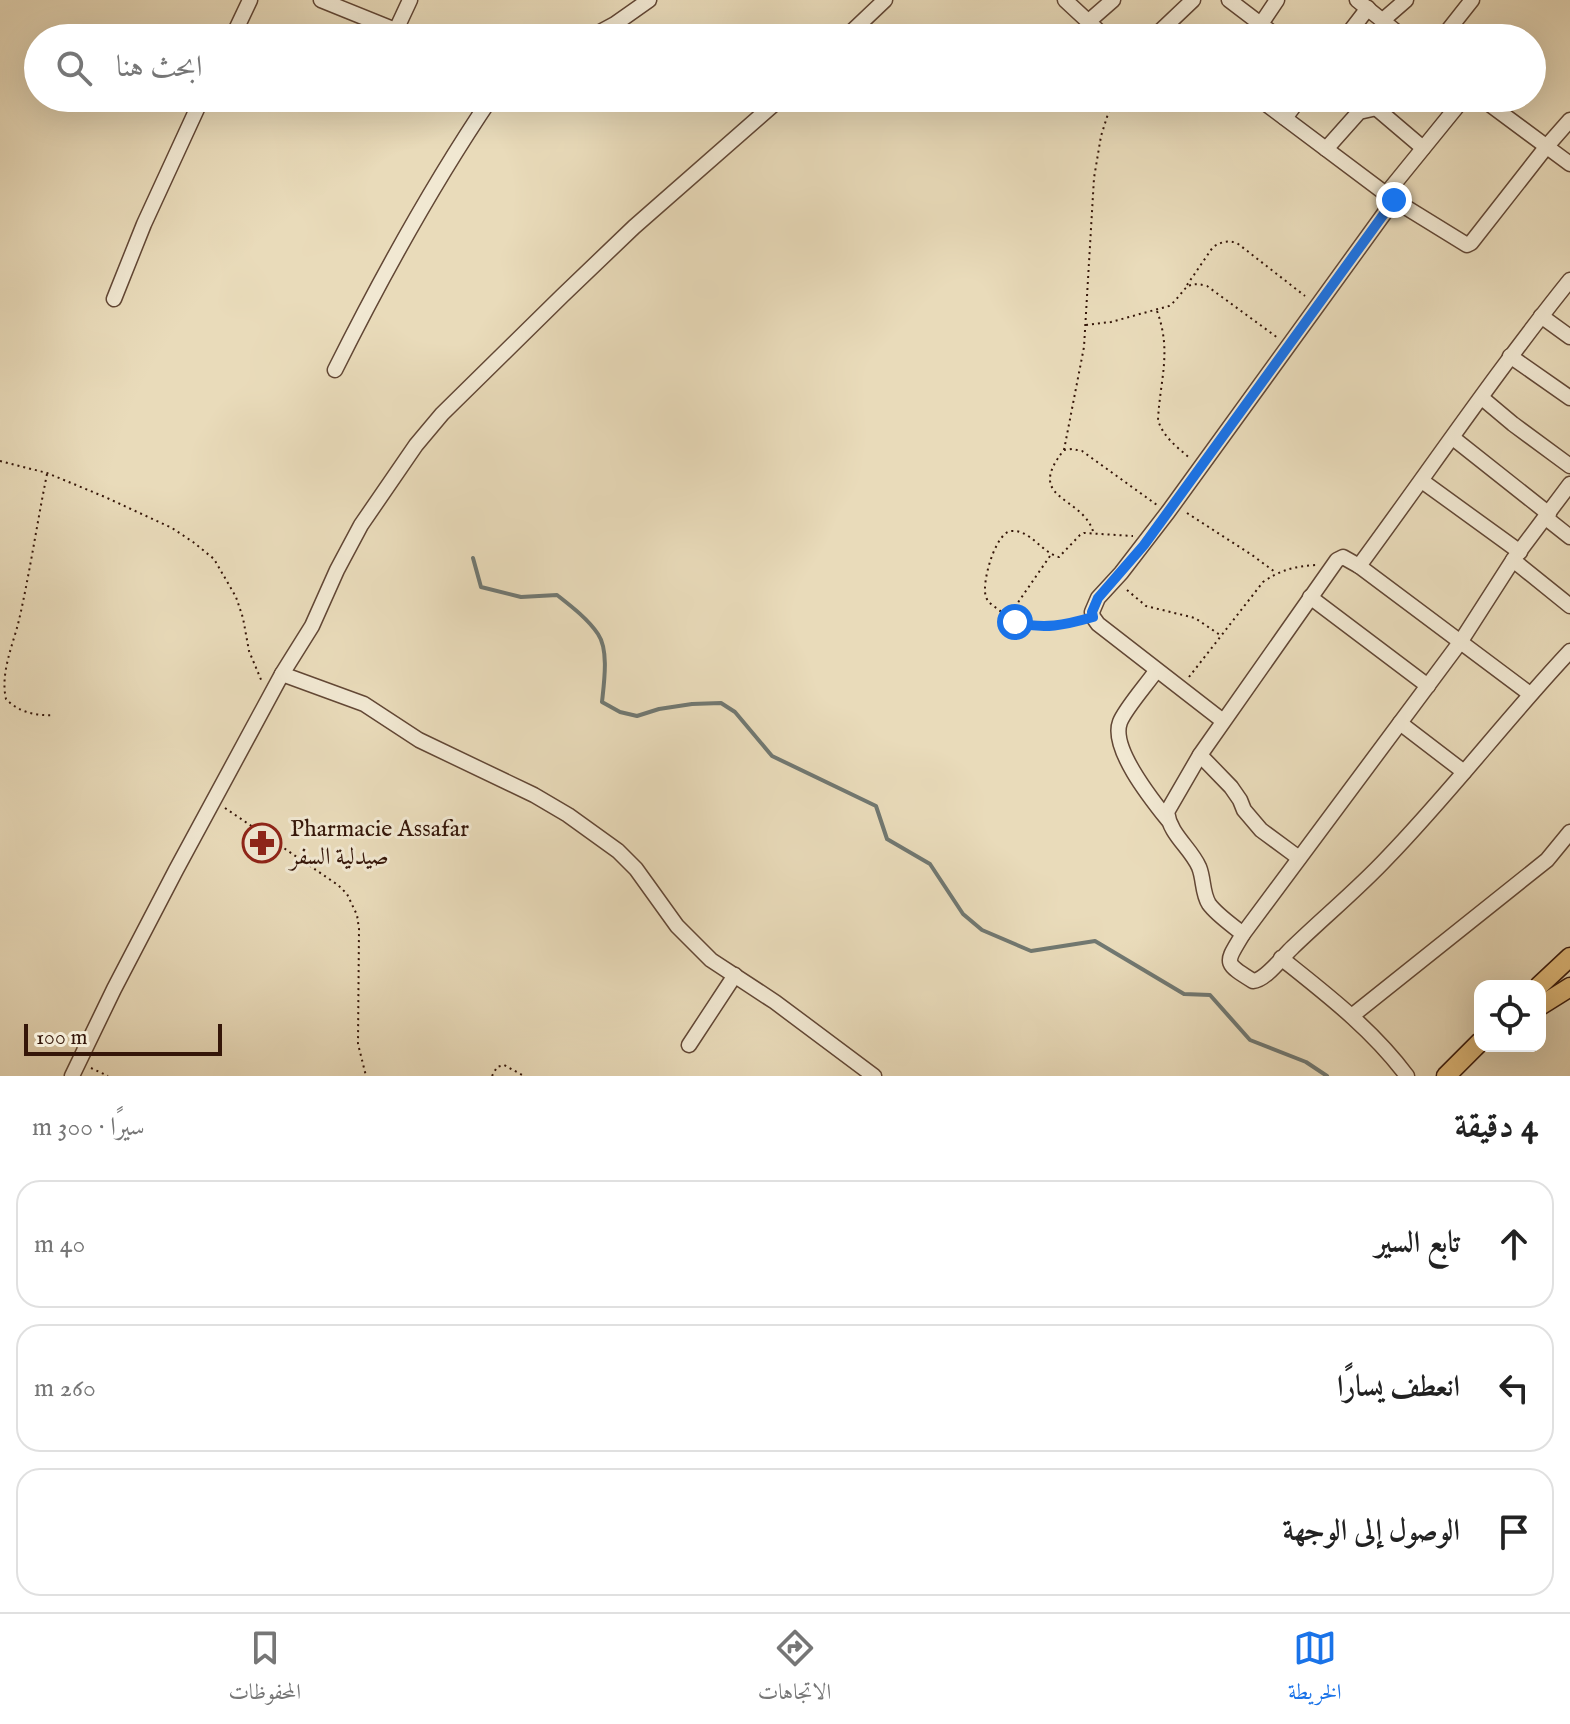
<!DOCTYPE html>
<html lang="ar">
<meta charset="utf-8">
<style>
body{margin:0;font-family:"IM FELL English",Amiri,serif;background:#f2f2f2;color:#222;direction:rtl}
.controls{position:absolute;right:24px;bottom:24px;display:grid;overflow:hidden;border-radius:16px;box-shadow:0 8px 32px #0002}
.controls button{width:72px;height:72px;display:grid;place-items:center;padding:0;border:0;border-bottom:2px solid #e0e0e0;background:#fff;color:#222;font:40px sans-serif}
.scale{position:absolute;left:24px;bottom:20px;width:198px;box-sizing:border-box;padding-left:8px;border:4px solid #351609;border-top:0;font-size:22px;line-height:28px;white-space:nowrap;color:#351609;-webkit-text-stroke:6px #f1e8d2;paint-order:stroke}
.stop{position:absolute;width:24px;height:24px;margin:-18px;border:6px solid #1a73e8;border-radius:50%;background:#fff}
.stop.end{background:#1a73e8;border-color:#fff;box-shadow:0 2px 8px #0008}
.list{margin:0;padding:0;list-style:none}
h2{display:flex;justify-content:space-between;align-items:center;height:104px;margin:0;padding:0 32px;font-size:34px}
h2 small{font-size:26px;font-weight:400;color:#767676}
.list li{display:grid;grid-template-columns:52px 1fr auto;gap:24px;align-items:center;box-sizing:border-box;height:128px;margin:0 16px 16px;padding:0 16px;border:2px solid #e0e0e0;border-radius:24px}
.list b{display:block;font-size:30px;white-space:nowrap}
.list em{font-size:26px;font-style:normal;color:#767676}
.icon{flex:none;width:44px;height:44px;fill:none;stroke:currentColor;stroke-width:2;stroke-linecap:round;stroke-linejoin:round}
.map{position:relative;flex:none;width:1570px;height:1076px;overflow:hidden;direction:ltr}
.search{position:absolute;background:#fff;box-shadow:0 8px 32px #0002;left:24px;right:24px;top:24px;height:88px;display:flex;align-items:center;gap:20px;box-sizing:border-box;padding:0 28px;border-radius:44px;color:#767676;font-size:30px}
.sheet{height:536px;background:#fff}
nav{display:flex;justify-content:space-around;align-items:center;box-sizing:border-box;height:112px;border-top:2px solid #e0e0e0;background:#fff;font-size:22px;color:#767676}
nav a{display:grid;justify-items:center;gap:4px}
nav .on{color:#1a73e8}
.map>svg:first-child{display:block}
</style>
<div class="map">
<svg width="1570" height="1076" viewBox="0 0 1570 1076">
<rect width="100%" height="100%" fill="#e9dbba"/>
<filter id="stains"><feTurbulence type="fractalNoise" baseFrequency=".0025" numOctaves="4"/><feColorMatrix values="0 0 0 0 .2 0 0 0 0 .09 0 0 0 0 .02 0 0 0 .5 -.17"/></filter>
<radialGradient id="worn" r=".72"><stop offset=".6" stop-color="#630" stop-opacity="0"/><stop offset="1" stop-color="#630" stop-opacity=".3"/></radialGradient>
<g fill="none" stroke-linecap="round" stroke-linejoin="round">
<!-- stream -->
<path stroke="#717871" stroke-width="4" d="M473,558L481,587L521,597L557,595C571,606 588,619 598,634C609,650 604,683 602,702L620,712L637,716L659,709L692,704L721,703L735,712L772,756L876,806L887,839L930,864L963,914L982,930L1031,951L1095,941L1184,994L1210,995L1250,1040L1306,1062L1327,1076"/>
<defs>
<g id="minor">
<polyline points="321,0 415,38"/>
<polyline points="1065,0 1106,38"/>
<polyline points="1229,0 1279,38"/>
<polyline points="1357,0 1404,38"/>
<polyline points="1383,20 1406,0"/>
<polyline points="1089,21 1113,0"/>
<polyline points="1261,24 1277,0"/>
<polyline points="1166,27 1180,38"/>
<polyline points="396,30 410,0"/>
<polyline points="232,38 250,0"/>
<polyline points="589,38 615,24 649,0"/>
<polyline points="845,38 885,0"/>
<polyline points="1153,38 1193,0"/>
<polyline points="1345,38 1368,8"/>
<polyline points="1442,38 1472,0"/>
<polyline points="1258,98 1394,200 1467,245 1471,243 1547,146 1570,120"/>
<polyline points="1481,98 1570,164"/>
<polyline points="1376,108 1423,148"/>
<polyline points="1285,118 1300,98"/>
<polyline points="1326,149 1359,112 1390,105 1400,98"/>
<polyline points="1386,194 1464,98"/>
<polyline points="114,299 144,224 202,98"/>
<polyline points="1541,316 1570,337"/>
<polyline points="1510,356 1570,398"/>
<path d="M335,370C382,276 432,185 491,98"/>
<polyline points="1482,398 1513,424 1570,466"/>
<polyline points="1453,438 1549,514"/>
<polyline points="1422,481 1520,552"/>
<path d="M1570,484L1513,560L1461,641L1243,934C1226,963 1222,962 1253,981C1266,980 1282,957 1293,947C1324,917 1358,889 1387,858C1451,792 1507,718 1570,651"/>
<polyline points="1546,518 1570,537"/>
<polyline points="1513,560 1570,606"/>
<path d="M1359,566C1429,471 1496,372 1570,280"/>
<polyline points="1310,597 1428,686"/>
<path d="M1156,671C1147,684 1125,709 1120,722C1110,748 1152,800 1168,820"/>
<polyline points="282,674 364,704 419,740 534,795 568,815 618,851 636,869 677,926 711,960 775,1002 874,1076"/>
<polyline points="1223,721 1098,624 1093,617 1092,612 1098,598 1121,573 1168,512 1394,200"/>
<polyline points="1400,723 1464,772"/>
<polyline points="1200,755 1231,787 1240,800 1244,810 1261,830 1299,858"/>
<path d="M1243,934C1232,925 1217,915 1209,904C1202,893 1204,879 1199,867C1190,847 1170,835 1167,812L1200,755L1337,560L1343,557L1359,566L1530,694"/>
<path d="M1281,958C1326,994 1372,1029 1407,1076"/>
<polyline points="1353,1015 1547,860 1570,832"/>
<polyline points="689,1045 735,975"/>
<polyline points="72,1076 114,989 176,870 282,674 312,626 337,570 361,525 416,445 442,414 562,296 634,227 781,98"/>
</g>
<g id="major">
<polyline points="1539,986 1570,957"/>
<polyline points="1540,1006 1570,987"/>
<polyline points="1446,1076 1480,1042"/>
</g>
</defs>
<!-- minor casing -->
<use href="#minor" stroke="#624735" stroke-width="17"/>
<!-- major casing -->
<use href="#major" stroke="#351609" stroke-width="21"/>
<!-- path -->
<g stroke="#351609" stroke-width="2" stroke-dasharray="2 4" stroke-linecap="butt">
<path d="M1187,285L1213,247C1221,242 1228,240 1237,243L1305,296"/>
<path d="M1157,311C1172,352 1160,379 1158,420C1163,437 1178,448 1191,459"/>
<path d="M1086,325L1111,322L1169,306C1185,294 1183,279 1207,286L1278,338"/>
<polyline points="1064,450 1084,347 1094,178 1101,136 1113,98"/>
<polyline points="0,461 47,473 105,497 172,528 193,542 214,559 236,597 243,618 249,651 262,682"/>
<path d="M47,474C37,523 30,572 19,620C13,645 0,673 6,699C18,712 36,716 54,715"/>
<polyline points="1187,513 1252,555 1275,572"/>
<path d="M1093,531C1081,495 1024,500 1064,450L1072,449L1082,451L1157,505"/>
<polyline points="1127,590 1146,606 1195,618 1220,635"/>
<polyline points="1008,617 1050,556"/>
<path d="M1081,620C1049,628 1026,632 999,610C994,606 988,603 986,597C981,584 995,533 1011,531C1030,529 1042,553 1059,557L1080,535L1084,533L1133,536"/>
<path d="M1189,677L1263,582C1280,570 1296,566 1316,565"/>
<polyline points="225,808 338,885 347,894 357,915 359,929 358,1044 366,1076"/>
<polyline points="91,1068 108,1076"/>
<polyline points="492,1076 497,1067 504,1065 524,1076"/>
</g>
<!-- minor -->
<use href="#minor" stroke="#f1e8d2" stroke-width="14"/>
<!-- major -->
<use href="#major" stroke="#e4be7d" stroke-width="18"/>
</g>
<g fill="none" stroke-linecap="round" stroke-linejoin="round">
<!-- route -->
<path stroke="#1a73e8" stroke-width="10" d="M1015,622C1044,630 1065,625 1093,617L1092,612L1098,598L1144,545L1168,512L1394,200"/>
</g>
<!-- icons -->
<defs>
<symbol id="pharmacy-ring" viewBox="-11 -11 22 22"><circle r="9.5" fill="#f1e8d2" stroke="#8f2418" stroke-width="1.5"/><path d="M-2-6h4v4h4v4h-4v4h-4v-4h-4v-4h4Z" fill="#8f2418"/></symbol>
</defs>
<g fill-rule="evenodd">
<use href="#pharmacy-ring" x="240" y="821" width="44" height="44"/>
</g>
<g text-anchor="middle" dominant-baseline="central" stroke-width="6" stroke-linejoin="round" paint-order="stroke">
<!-- poi labels -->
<g font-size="24" fill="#351609" stroke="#f1e8d2" text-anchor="start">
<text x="290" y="829">Pharmacie Assafar<tspan x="290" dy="28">صيدلية السفر</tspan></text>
</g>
</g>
<rect width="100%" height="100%" filter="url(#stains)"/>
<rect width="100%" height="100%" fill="url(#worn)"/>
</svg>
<div class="controls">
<button><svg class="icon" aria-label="locate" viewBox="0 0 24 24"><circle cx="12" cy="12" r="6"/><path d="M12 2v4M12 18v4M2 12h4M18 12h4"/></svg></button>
</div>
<div class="scale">100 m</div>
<div class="stop" style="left:1015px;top:622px"></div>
<div class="stop end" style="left:1394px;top:200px"></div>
<div class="search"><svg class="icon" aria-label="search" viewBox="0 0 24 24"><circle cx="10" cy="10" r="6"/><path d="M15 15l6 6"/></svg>ابحث هنا</div>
</div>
<section class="sheet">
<h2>4 دقيقة<small>سيرًا · 300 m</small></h2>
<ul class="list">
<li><svg class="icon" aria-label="ahead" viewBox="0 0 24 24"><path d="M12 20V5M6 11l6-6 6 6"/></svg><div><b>تابع السير</b></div><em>40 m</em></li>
<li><svg class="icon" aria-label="left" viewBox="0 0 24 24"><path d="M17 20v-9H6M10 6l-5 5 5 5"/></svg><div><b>انعطف يسارًا</b></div><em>260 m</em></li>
<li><svg class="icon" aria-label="arrive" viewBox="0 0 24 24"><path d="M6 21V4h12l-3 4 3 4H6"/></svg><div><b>الوصول إلى الوجهة</b></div></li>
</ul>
</section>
<nav>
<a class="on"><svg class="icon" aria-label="map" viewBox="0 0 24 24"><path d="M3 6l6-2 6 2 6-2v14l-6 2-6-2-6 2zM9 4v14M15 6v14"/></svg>الخريطة</a>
<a><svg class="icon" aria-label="directions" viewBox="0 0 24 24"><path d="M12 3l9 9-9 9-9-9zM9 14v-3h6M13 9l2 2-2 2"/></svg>الاتجاهات</a>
<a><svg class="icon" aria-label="saved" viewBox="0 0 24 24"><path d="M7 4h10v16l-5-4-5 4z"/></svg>المحفوظات</a>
</nav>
